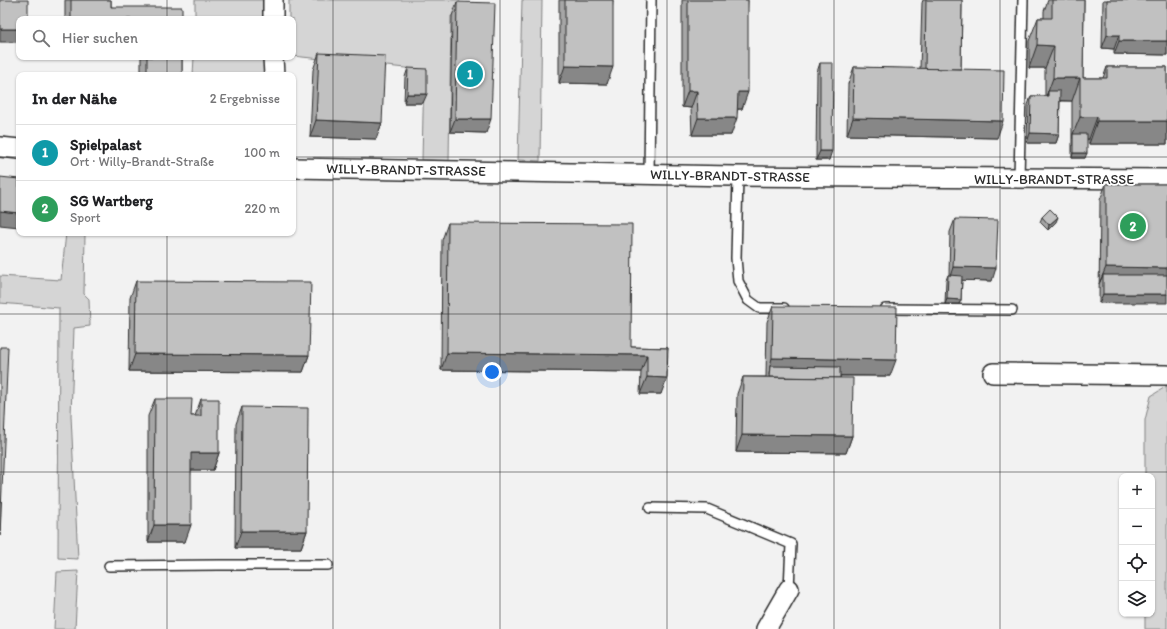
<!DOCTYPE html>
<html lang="de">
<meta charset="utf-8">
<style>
body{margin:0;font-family:Itim,sans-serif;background:#f6f6f6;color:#202124}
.controls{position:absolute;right:12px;bottom:12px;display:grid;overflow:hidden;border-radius:8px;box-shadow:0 1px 3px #0004}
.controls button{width:36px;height:36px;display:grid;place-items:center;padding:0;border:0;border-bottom:1px solid #e0e0e0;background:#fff;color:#202124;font:20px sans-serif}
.you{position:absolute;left:492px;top:372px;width:14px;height:14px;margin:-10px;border:3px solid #fff;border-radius:50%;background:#1a73e8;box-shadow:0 0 0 6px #1a73e833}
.badge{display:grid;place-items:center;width:26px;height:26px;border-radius:50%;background:#2b2b2b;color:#fff;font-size:13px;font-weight:700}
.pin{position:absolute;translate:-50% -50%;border:2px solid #fff;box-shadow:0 1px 4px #0006}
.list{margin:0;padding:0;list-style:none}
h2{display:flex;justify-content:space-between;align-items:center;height:52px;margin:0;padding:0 16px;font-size:17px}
h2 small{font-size:13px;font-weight:400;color:#757577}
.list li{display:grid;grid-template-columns:26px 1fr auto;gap:12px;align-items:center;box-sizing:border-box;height:56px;padding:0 16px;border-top:1px solid #e0e0e0}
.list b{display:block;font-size:15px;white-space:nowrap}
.list p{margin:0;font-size:13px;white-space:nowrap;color:#757577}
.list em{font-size:13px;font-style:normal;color:#757577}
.icon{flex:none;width:22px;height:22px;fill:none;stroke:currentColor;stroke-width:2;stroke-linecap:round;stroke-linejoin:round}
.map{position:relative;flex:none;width:1167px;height:629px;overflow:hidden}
.search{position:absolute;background:#fff;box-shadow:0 1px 3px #0004;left:16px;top:16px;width:280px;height:44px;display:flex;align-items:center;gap:10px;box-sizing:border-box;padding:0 14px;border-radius:8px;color:#757577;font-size:15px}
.panel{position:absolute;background:#fff;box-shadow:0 1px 3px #0004;left:16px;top:72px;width:280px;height:164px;border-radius:8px}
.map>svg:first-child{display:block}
</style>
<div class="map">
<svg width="1167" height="629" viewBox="0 0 1167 629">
<rect width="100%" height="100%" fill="#f2f2f2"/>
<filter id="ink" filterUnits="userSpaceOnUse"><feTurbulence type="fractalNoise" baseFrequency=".025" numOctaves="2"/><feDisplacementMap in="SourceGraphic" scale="8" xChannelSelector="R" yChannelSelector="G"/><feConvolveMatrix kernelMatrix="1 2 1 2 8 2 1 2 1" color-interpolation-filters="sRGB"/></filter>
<g filter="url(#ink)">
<!-- green -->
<g fill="#d5d5d5" stroke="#808080">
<rect x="195" y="0" width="70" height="19"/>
<polygon points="289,0 459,0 459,15 451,16 449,161 422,160 424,70 293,56 293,19 289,19"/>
<polygon points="522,0 542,0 540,161 518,160"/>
<polygon points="194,57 265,57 264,75 193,75"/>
<polygon points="66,233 85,233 84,294 89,299 90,326 74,328 71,416 78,559 58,558 59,308 0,303 0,276 61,280"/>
<polygon points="1167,386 1167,629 1145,629 1145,614 1152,614 1152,476 1145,476 1145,420 1151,396"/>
<polygon points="78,571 75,629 54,629 57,572"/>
</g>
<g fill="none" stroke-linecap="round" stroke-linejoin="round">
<defs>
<g id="service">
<polyline points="649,175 651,0"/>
<polyline points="738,176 736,258 738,281 748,300 759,308 784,308"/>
<polyline points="1019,178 1023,0"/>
<polyline points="885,309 1012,310"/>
<polyline points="650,508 707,509 791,544 789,589"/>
<polyline points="109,566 219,565 328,565"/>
</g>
<g id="minor">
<polyline points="273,0 273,19"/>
<polyline points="273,57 274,75"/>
<polyline points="0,147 19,149"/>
<polyline points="293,168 734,176 1167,179"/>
<polyline points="993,373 1167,375"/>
<polyline points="766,629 789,589"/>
</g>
</defs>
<!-- service casing -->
<use href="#service" stroke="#2b2b2b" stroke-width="12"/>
<!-- minor casing -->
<use href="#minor" stroke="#2b2b2b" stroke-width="22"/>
<!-- service -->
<use href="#service" stroke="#fff" stroke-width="9"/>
<!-- minor -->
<use href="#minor" stroke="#fff" stroke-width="19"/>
</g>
<!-- wall -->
<g fill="#a6a6a6" stroke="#2b2b2b">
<polygon points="65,0 111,0 111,7 182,19 65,19"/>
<polygon points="559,0 613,0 607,84 559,83"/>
<polygon points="682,0 748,0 742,109 738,109 731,135 692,135 691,108 682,107"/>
<polygon points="923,0 962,0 961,69 997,138 847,135 848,84 854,67 920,69 922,3"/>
<polygon points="1048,0 1084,0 1083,78 1103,78 1107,67 1167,67 1167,144 1089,144 1089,139 1087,139 1085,158 1072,158 1072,101 1060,101 1059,134 1056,143 1027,143 1028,105 1031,96 1045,96 1045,68 1029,68 1029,41 1038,18 1044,18 1044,11"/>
<polygon points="1103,0 1167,0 1167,55 1114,54 1114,49 1102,48"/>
<polygon points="457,2 486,133 450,132 452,16"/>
<polygon points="319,53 382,123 376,139 310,137 313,70"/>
<rect x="141" y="57" width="41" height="18"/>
<polygon points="820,63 829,160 816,160 817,72"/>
<polygon points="408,68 423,103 404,103 405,77"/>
<polygon points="1106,184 1167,184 1099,303 1100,200"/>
<polygon points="1042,217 1056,222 1048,230 1040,222"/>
<polygon points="955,219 992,281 962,280 961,300 959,304 945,304 946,280 948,275 949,275 950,232"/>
<polygon points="448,223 631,347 668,348 661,394 640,394 641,372 441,370 442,240"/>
<polygon points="136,281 309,355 303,372 129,371 130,298"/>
<polygon points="773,306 890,376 840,376 852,436 846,453 736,452 737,394 743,377 766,377 767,322"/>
<polygon points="155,399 191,416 195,416 201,399 219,453 213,470 191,470 185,542 148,542 148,416"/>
<polygon points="242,407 307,531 301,548 235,548 236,424"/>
</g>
<!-- shaded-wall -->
<g fill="#878787" stroke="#2b2b2b">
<rect x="0" y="29" width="19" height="13"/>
<polygon points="1107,35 1119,35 1114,49 1102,48"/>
<polygon points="1119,41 1167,41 1167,55 1114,54"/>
<polygon points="1037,45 1054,46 1045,68 1029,68"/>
<polygon points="565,66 613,67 607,84 559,83"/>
<polygon points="1053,78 1080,78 1072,101 1047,100 1048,96 1048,91 1045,100"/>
<polygon points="688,91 697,91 691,108 682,107"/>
<polygon points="738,92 748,92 742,109 732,109"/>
<polygon points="407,94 427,94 423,103 404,103"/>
<polygon points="1080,117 1097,117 1089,139 1073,139 1073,134"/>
<polygon points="698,118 737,118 731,135 692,135"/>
<polygon points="853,118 1003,121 997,138 847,135"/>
<polygon points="455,119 491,119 486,133 450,132"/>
<polygon points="316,120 382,123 376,139 310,137"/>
<polygon points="1097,121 1167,121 1167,144 1089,144"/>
<polygon points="1030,133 1059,134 1056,143 1027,143"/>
<polygon points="820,151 832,151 829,160 816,160"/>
<polygon points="1073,153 1087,153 1085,158 1072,158"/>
<polygon points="0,211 19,213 19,227 0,225"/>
<polygon points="1058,217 1056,222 1048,230 1049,225"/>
<polygon points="953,267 996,268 992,281 949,280"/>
<polygon points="1106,267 1167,268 1167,285 1103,275 1099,284"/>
<polygon points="1103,294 1167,294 1167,303 1099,303"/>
<polygon points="947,299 961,300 959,304 945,304"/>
<polygon points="447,353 647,355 641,372 441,370"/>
<polygon points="135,354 309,355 303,372 129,371"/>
<polygon points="772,358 896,360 890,376 769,375 770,366"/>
<polygon points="647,377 667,378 661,394 640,394"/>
<polygon points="742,435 852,436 846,453 736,452"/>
<polygon points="191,453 219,453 213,470 185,470"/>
<polygon points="154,525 191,525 185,542 148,542"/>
<polygon points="241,531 307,531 301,548 235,548"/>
</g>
<!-- building -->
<g fill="#c1c1c1" stroke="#2b2b2b">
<polygon points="0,0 28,0 28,19 19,19 19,29 0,29"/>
<polygon points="71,0 111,0 111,7 182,7 182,19 71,19"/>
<polygon points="565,0 613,0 613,67 565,66"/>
<polygon points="688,0 748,0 748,92 738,92 737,118 698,118 697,91 688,91"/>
<polygon points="926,0 962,0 961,69 925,69"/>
<polygon points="1052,0 1084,0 1083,78 1107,78 1107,67 1167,67 1167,121 1097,121 1097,117 1080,117 1080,78 1053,78 1054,46 1037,45 1038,18 1052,18"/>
<polygon points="1107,0 1167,0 1167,41 1119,41 1119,35 1107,35"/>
<polygon points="457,2 495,3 491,119 455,119"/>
<polygon points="319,53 385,56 382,123 316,120"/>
<rect x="147" y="57" width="35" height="18"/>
<polygon points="820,63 833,63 832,151 820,151"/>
<polygon points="854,67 1004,70 1003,121 853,118"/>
<polygon points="408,68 427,69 427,94 407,94"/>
<polygon points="1048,91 1060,91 1059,134 1030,133 1031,96 1048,96"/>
<rect x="1073" y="134" width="14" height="19"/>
<polygon points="0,177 19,179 19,213 0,211"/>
<polygon points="1106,184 1167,184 1167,268 1106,267"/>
<polygon points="1050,209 1058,217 1049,225 1042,217"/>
<polygon points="955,219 998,220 996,268 953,267"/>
<polygon points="448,223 632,224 631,347 668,348 667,378 647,377 647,355 447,353"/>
<polygon points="948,275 962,276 961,300 947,299"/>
<rect x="1103" y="275" width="64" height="19"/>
<polygon points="136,281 311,282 309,355 135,354"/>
<polygon points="773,306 897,307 896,360 772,358"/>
<polygon points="0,347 8,347 0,536"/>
<polygon points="770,366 840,367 840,378 769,377"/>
<polygon points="743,377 853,378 852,436 742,435"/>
<polygon points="155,399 192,399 191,416 201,416 201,399 219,399 219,453 191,453 191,525 154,525"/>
<polygon points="242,407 308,408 307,531 241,531"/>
</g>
</g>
<!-- grid -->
<path fill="none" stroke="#2b2b2b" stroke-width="1" stroke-opacity="0.55" d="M167,0V19M333,0V629M500,0V629M667,0V629M834,0V629M1000,0V629M167,57V75M0,157H19M293,157H1167M167,233V629M0,314H1167M0,472H1167"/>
<g text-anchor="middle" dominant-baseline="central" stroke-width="3.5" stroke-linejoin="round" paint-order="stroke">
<!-- street labels -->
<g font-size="14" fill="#2b2b2b" stroke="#fff">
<text transform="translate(406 170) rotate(1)">WILLY-BRANDT-STRASSE</text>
<text transform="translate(730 176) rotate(1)">WILLY-BRANDT-STRASSE</text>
<text x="1054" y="179">WILLY-BRANDT-STRASSE</text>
</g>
</g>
</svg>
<div class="controls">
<button>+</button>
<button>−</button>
<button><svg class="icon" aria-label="locate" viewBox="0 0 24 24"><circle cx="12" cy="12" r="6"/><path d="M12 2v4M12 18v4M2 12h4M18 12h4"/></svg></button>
<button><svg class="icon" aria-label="layers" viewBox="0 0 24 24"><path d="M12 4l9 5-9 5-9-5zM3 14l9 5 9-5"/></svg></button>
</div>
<div class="you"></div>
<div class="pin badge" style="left:470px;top:74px;background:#0f9aa8">1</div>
<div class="pin badge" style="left:1133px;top:226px;background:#2e9e5b">2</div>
<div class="search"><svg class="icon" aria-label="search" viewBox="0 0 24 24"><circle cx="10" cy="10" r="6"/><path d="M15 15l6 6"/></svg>Hier suchen</div>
<section class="panel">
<h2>In der Nähe<small>2 Ergebnisse</small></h2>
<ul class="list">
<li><span class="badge" style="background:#0f9aa8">1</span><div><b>Spielpalast</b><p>Ort · Willy-Brandt-Straße</p></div><em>100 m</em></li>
<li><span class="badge" style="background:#2e9e5b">2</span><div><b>SG Wartberg</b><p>Sport</p></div><em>220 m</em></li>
</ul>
</section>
</div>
